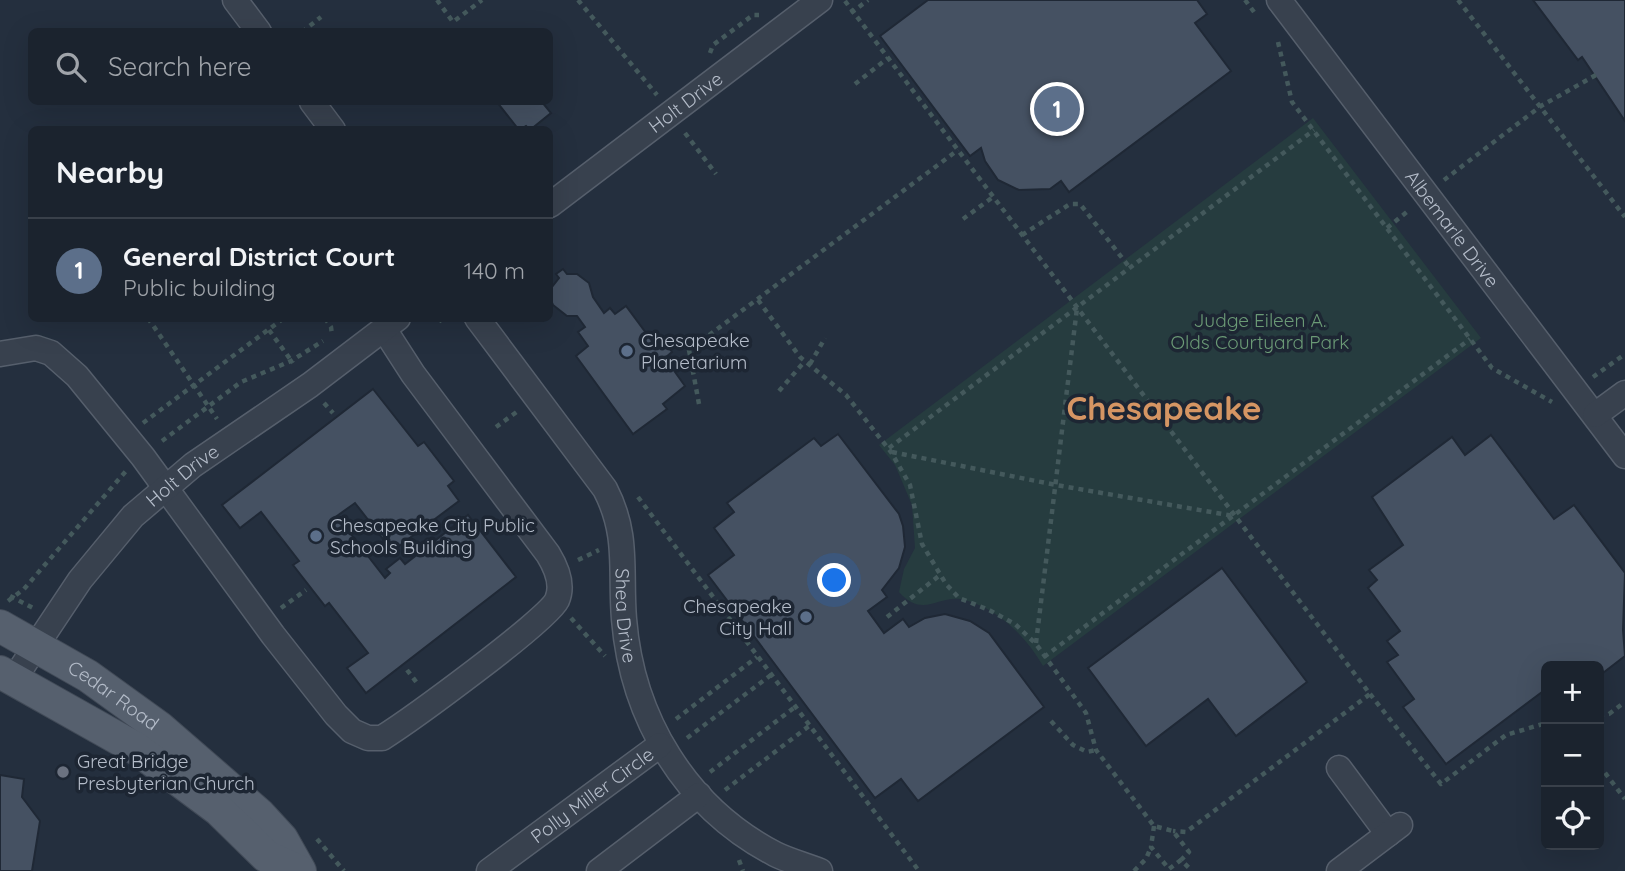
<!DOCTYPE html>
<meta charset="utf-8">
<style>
body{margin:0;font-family:Quicksand,sans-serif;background:#242b36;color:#f1f3f6}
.controls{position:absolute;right:21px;bottom:21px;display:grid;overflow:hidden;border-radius:10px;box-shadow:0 7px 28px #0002}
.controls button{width:63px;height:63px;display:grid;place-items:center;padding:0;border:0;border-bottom:2px solid #39404a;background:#1b232e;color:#f1f3f6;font:35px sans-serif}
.you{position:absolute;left:835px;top:581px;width:24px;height:24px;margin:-18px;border:5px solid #fff;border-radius:50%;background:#1a73e8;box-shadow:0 0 0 10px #1a73e833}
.badge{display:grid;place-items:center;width:46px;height:46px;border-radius:50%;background:#8ab4f8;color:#fff;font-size:23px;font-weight:700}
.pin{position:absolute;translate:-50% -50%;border:4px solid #fff;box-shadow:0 2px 7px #0006}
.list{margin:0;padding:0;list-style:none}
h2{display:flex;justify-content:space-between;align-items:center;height:91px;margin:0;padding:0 28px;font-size:30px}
h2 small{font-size:23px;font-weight:400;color:#a0a4aa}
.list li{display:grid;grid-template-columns:46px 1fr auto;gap:21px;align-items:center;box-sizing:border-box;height:105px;padding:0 28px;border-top:2px solid #39404a}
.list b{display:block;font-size:26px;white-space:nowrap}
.list p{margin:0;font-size:23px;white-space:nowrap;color:#a0a4aa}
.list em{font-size:23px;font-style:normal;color:#a0a4aa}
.icon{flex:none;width:38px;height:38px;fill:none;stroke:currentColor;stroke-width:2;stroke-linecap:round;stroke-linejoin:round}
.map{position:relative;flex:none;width:1625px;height:871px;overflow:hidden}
.search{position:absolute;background:#1b232e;box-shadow:0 7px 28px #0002;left:28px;top:28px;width:525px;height:77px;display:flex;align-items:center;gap:18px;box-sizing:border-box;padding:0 24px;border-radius:10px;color:#a0a4aa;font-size:26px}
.panel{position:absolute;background:#1b232e;box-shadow:0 7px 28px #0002;left:28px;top:126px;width:525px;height:196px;border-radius:10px}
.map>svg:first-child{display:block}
</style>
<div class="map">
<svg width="1625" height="871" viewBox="0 0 1625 871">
<rect width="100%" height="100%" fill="#242f3e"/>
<!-- green -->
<path fill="#263c3f" d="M1313,118L1481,338L1043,666C1026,637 1000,610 965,600C939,593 924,620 899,592L904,569L915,548L912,505L895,465L879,445Z"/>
<!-- building -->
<g fill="#455162" stroke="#1f2835" stroke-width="2">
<polygon points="928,0 1197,0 1207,14 1195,23 1231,71 1069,192 1061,181 1050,189 1019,190 998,180 985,161 981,148 970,156 880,36"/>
<polygon points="1533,0 1625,0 1625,121 1582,57 1578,60"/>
<polygon points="497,102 542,102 551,113 530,130 526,126 519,130"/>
<polygon points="563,269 567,274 577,274 589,283 593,297 604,313 610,308 615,314 626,306 658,349 666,343 672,352 665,358 685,386 663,404 667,409 633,434 576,356 588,346 578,332 585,327 577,316 567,316 553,305 550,297 552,287 559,278 556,274"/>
<polygon points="373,389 418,446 424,442 454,481 448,486 459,501 399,546 387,544 355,503 337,516 385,578 390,573 386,569 400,558 405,564 468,515 516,577 366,693 347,668 368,653 329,603 325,606 293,565 299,561 261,512 240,528 222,505"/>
<polygon points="838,434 899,514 903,526 905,547 899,568 882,590 887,597 868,611 884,633 903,619 909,627 925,618 945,614 970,621 989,633 1044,707 918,801 901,779 875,798 708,575 734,555 714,528 734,512 727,503 814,438 821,446"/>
<polygon points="1491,435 1554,519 1574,505 1625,573 1623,630 1625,656 1599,676 1599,666 1546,666 1546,689 1446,764 1403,707 1414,699 1387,662 1398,655 1387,641 1400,631 1368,588 1377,580 1369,570 1403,545 1372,497 1452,437 1465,455"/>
<polygon points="1222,568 1307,682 1236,736 1208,699 1146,746 1088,668"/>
<polygon points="0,775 24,779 22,797 40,821 32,871 0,871"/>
</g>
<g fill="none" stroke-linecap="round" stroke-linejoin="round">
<defs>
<g id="minor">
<polyline points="235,0 259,32"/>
<path id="s1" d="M1279,0L1625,456"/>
<polyline points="312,102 333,130"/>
<path id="s2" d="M550,205L820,0"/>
<path id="s3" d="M477,318L605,489C629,535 620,570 624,619C632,718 685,807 775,854C789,861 805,865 820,871"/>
<path d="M0,354L36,348L51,353L77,376L143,457L273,635L336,715L352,731L368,738H382C409,721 547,621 557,600C564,584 556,567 548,554L413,374L384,329"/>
<polyline points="1595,415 1625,393"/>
<path id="s4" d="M14,679L80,580L133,516L193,465L310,385L398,318"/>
<polyline points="1339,768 1388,834"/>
<path id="s5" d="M489,871L660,745"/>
<polyline points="599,871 699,795"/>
<polyline points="1339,871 1400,825"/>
</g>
<g id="major">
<path id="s6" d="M0,626L88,676L160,728L259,814L282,839L300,871"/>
<polyline points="0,672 137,749 219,810 266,856 299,871"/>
</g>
</defs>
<!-- minor casing -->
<use href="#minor" stroke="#565f6c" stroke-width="27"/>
<!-- major casing -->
<use href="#major" stroke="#414a57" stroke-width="34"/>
<!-- path -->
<g stroke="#44595c" stroke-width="4.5" stroke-dasharray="5 5" stroke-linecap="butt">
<polyline points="437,0 453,22 482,0"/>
<polyline points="578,0 657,95"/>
<polyline points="1245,0 1257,16"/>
<polyline points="1458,0 1625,217"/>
<polyline points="845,1 1370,694 1186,832 1173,831"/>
<polyline points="851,13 868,0"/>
<polyline points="302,32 321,17"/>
<polyline points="1278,42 1292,102 1492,368 1552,402"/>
<polyline points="710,53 713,45 753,15 759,15"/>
<polyline points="855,84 888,58"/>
<polyline points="685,133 716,174"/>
<polyline points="1444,180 1541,106 1596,75"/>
<polyline points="963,219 993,197"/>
<polyline points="1387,228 1408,211"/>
<polyline points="1022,235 1070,204 1080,204 1130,268"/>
<polyline points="758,300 800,357 846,395 891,452 910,485 922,544 946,584 959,598 989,610 1015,624 1036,644 1086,713 1096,750 1154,826 1173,831 1189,852 1181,860 1192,871"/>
<polyline points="148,318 217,419"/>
<polyline points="325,318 331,327 332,335"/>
<polyline points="439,318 442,322 446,318"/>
<polyline points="269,330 293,363"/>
<polyline points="810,364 825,338"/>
<polyline points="1593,377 1625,354"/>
<polyline points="779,391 805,361"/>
<polyline points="324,403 333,413"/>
<polyline points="699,404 689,350 958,150"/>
<polyline points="143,423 284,318"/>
<polyline points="496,427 518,411"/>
<polyline points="162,441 241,382 291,361 323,341"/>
<polyline points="889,448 1314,130"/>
<polyline points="892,452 1056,485 1234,516"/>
<polyline points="638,497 919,871"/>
<polyline points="578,560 599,550"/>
<polyline points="10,596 33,608"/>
<polyline points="8,601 24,589 126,471"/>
<polyline points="281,608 306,590"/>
<polyline points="887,617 940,575"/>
<polyline points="571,618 605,656"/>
<polyline points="1036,643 1077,308"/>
<polyline points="1044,657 1470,339"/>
<polyline points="407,670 417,683"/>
<polyline points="1370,694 1441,784 1506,735 1546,723"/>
<polyline points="1543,695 1546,698"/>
<polyline points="1599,715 1609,714 1625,702"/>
<polyline points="676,719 757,657"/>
<polyline points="1051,721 1073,745 1087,752 1096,750"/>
<polyline points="687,738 771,675"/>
<polyline points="1599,765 1625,799"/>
<polyline points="710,772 795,707"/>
<polyline points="725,790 809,726"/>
<polyline points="1154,826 1151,847 1169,869 1181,860"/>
<polyline points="317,839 344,871"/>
<polyline points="739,860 743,871"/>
<polyline points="1134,871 1146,859 1151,847"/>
</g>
<!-- minor -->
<use href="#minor" stroke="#38414e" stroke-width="24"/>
<!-- major -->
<use href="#major" stroke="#56606e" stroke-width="32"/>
</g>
<!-- markers -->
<g fill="#5c6f8a" stroke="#1d2633" stroke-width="2.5">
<circle cx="627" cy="351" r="7"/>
<circle cx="316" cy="536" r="7"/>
<circle cx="806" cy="617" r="7"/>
</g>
<circle fill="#6b7280" stroke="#1d2633" stroke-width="2.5" cx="63" cy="772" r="7"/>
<g text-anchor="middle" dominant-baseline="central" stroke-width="7" stroke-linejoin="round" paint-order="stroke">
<!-- street labels -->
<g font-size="19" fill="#b4bcc9" stroke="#1d2633">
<text stroke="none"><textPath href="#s2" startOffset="170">Holt Drive</textPath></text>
<text stroke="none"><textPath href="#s1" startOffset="287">Albemarle Drive</textPath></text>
<text stroke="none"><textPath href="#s4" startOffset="266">Holt Drive</textPath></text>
<text stroke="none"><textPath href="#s3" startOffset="343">Shea Drive</textPath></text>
<text stroke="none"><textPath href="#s6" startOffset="133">Cedar Road</textPath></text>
<text stroke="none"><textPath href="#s5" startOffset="128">Polly Miller Circle</textPath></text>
</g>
<!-- park labels -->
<g font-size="19" fill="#6b9a76" stroke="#1d2633">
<text x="1260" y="320">Judge Eileen A.<tspan x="1260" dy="22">Olds Courtyard Park</tspan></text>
</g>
<!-- poi labels -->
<g font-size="19" fill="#b4bcc9" stroke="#1d2633" text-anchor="start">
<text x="641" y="340">Chesapeake<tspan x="641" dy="22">Planetarium</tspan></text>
<text x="330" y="525">Chesapeake City Public<tspan x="330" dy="22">Schools Building</tspan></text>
<text x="792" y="606" text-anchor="end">Chesapeake<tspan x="792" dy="22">City Hall</tspan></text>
<text x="77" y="761">Great Bridge<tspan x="77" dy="22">Presbyterian Church</tspan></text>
</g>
<!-- town labels -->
<g font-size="33" font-weight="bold" fill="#d59563" stroke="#1d2633">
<text x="1164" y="407">Chesapeake</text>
</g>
</g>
</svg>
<div class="controls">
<button>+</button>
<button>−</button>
<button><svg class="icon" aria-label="locate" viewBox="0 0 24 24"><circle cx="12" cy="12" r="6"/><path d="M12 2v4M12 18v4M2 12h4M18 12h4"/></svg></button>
</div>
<div class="you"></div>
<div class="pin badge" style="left:1057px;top:109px;background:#5c6f8a">1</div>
<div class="search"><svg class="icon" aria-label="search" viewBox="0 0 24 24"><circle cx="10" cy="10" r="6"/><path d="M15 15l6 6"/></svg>Search here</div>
<section class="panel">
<h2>Nearby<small></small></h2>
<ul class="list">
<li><span class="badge" style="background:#5c6f8a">1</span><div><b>General District Court</b><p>Public building</p></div><em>140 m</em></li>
</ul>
</section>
</div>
